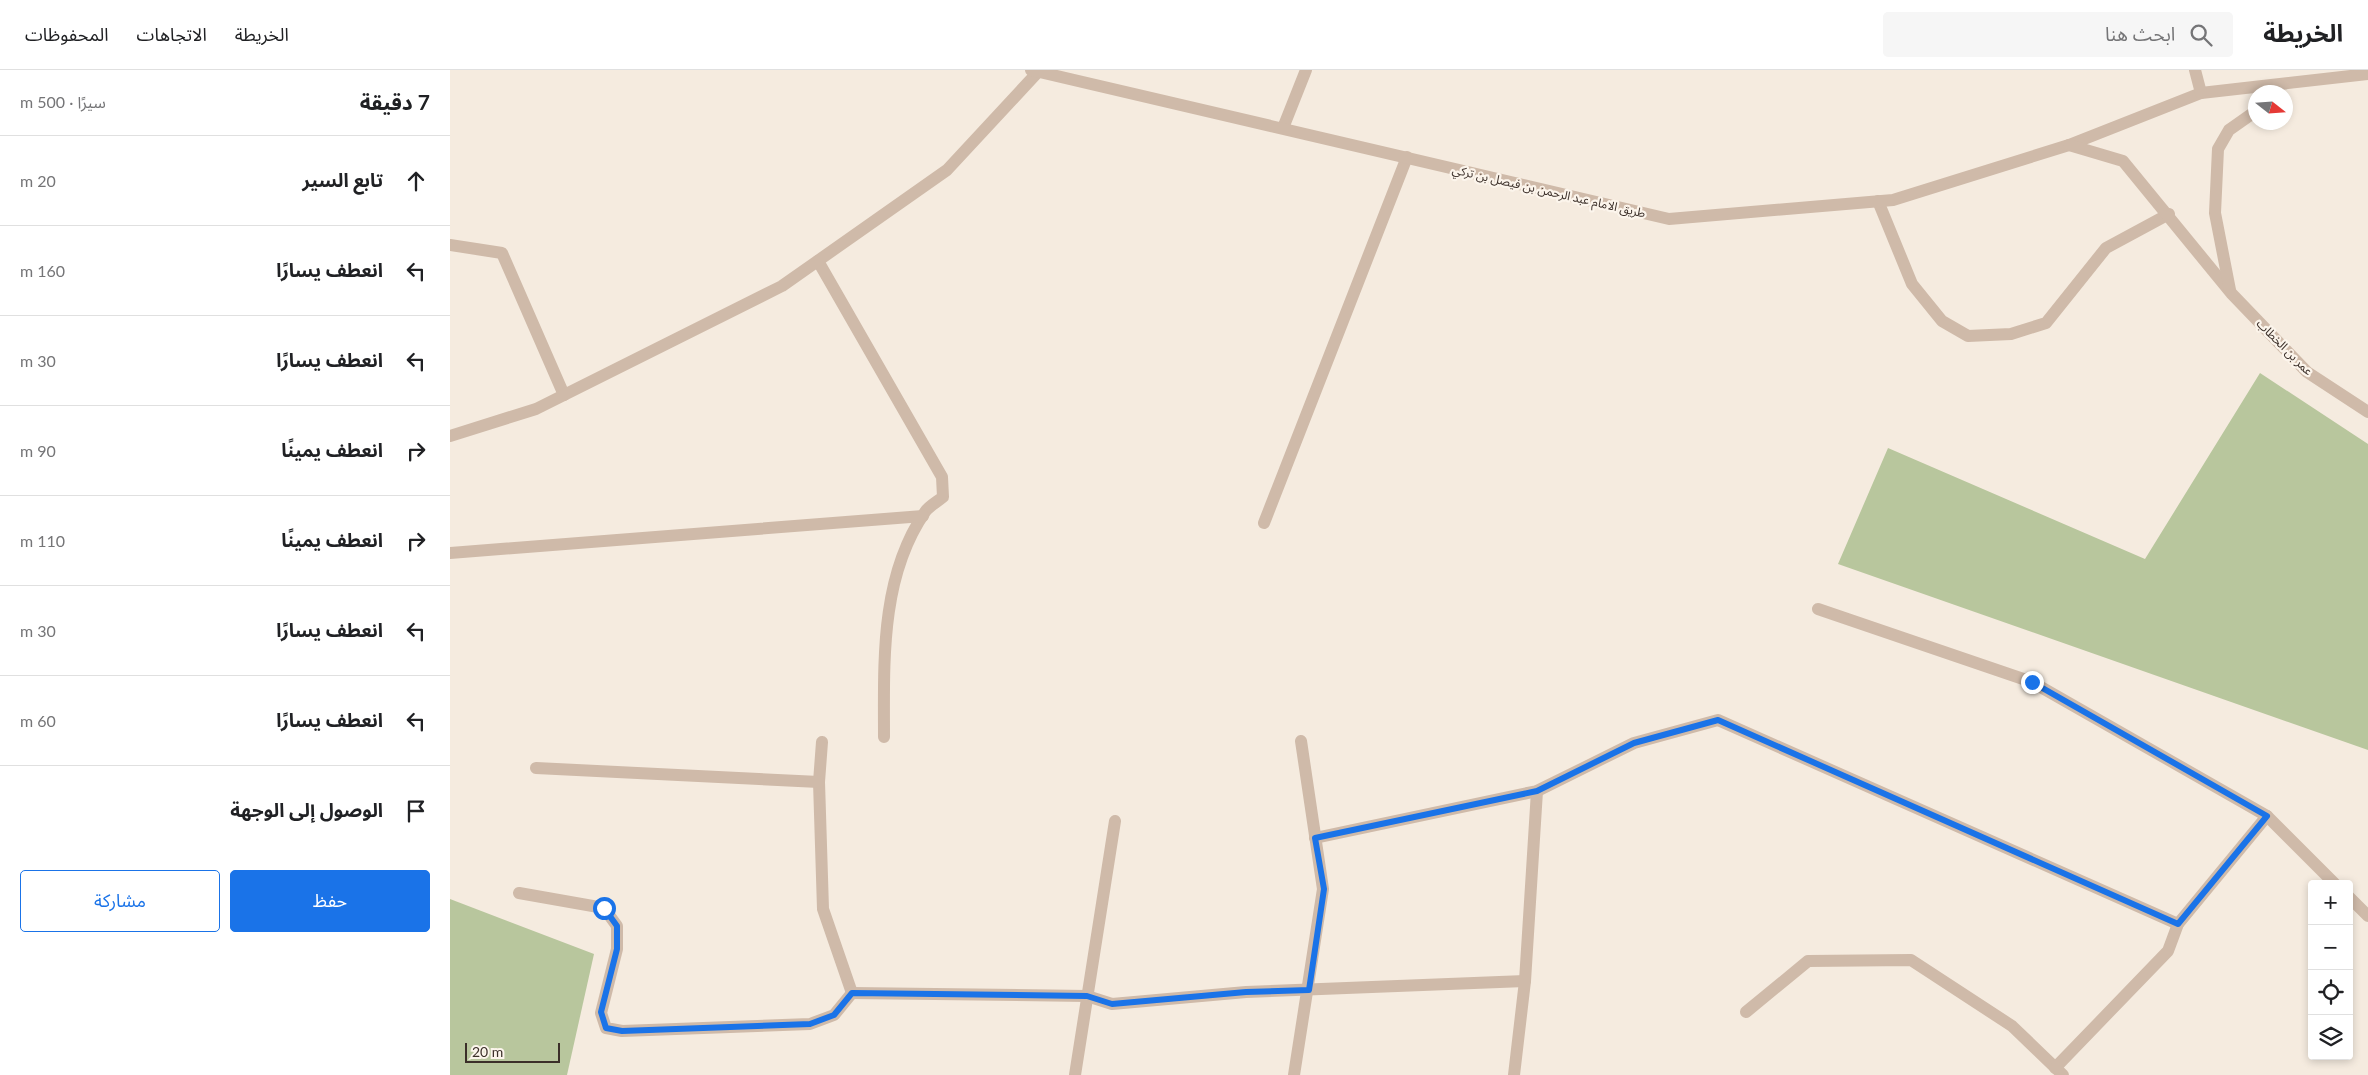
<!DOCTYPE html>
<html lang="ar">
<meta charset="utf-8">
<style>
body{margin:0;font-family:Lato,"Noto Sans Arabic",sans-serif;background:#f6f6f6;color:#202124;direction:rtl}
.controls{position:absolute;right:15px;bottom:15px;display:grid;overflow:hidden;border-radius:5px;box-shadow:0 2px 8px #0003}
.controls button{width:45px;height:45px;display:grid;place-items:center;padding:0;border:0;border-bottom:1px solid #e0e0e0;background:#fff;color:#202124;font:25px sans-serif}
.compass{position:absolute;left:1798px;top:15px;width:45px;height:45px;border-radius:50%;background:#fff;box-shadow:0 2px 8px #0003;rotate:107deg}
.scale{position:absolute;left:15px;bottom:12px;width:95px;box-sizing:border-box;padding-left:5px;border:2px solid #3b2f29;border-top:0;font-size:14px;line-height:18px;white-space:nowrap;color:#3b2f29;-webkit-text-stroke:4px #fcf5ec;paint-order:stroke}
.stop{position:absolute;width:15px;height:15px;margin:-11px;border:4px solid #1a73e8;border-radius:50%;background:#fff}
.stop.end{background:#1a73e8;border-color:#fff;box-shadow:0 1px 5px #0008}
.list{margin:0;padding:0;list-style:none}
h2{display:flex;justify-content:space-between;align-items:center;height:65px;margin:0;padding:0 20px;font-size:21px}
h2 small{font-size:16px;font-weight:400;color:#757577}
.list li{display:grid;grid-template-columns:32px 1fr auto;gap:15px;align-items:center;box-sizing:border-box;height:90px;padding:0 20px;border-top:1px solid #e0e0e0}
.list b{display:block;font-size:19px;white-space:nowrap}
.list em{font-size:16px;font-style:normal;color:#757577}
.actions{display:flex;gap:10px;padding:15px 20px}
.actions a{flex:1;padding:11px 0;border:1px solid #1a73e8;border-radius:5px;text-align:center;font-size:18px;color:#1a73e8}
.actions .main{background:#1a73e8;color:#fff}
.icon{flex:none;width:28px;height:28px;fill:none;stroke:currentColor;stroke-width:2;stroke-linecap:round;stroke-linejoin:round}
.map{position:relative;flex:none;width:1918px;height:1005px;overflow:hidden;direction:ltr}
header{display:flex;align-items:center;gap:30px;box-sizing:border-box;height:70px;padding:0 25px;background:#fff;border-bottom:1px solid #e0e0e0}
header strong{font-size:24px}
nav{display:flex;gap:28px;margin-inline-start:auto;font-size:18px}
.search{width:350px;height:45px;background:#f6f6f6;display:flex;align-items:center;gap:12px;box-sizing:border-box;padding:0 18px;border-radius:5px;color:#757577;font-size:19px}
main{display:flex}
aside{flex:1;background:#fff}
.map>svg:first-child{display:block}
</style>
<header>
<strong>الخريطة</strong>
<div class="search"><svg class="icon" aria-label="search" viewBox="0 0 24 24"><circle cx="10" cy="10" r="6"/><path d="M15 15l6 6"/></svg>ابحث هنا</div>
<nav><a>الخريطة</a><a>الاتجاهات</a><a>المحفوظات</a></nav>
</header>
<main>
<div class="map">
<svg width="1918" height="1005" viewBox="0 0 1918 1005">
<rect width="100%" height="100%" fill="#f5ebdf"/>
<!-- green -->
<g fill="#b8c69d">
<polygon points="1810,303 1918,374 1918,680 1388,494 1438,378 1695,489"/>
<polygon points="0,829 144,884 117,1005 0,1005"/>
</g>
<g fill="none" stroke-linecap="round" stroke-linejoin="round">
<!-- service -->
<g stroke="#cfbaa9" stroke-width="12">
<polyline points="1428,131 1462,214 1492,251 1518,266 1561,264 1596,253 1656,178 1719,144"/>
<polyline points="814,453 957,87"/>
</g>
<!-- minor -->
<g stroke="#cfbaa9" stroke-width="12">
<polyline points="833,58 856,0"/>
<polyline points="0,175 52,183 114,325"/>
<path d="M368,191L492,407L493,427C487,432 479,436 475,442C430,507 434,592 434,667"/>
<polyline points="0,366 86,339 332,216 497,100 588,2"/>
<polyline points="0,483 473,446"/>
<polyline points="1368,539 1582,612 1817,746 1885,814"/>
<polyline points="372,672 369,712 373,839 402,923"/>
<polyline points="86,698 369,712"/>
<polyline points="865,768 1087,721 1184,673 1268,650 1728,854"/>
<polyline points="69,823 154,838 167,856 167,879 151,943 156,958 172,961 360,954 384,945 402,923"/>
<polyline points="1899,827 1918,846"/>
<polyline points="402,923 637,926 662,934 796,922 1075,911"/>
<polyline points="1296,942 1358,891 1461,890 1562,956 1613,1005"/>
<polyline points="1605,998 1718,881 1728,854 1817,746"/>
<polyline points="625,1005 665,751"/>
<polyline points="844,1005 873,819 851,671"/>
<polyline points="1064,1005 1075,911 1087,721"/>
</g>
<!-- tertiary -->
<g stroke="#cfbaa9" stroke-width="12">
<polyline points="581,0 1219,149 1443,130 1619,75 1751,23 1918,4"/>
<polyline points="1745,0 1751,23"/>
<polyline points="1619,75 1673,91 1781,223 1857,302 1918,342"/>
<polyline points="1780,220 1765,143 1768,79 1779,60 1806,41"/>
</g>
</g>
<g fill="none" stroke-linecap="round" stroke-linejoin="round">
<!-- route -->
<polyline stroke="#1a73e8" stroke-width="6" points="154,838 167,856 167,879 151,942 156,958 172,961 360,954 384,945 402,923 637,926 662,934 796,922 859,920 874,819 865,768 1087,721 1184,673 1268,650 1728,854 1817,746 1582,612"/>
</g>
<g text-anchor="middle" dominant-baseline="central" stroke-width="4.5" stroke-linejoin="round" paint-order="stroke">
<!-- street labels -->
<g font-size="12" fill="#3b2f29" stroke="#fcf5ec">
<text transform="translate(1099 121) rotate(13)">طريق الامام عبد الرحمن بن فيصل بن تركي</text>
<text transform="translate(1835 277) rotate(45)">عمر بن الخطاب</text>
</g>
</g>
</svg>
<div class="controls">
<button>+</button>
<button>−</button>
<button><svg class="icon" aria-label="locate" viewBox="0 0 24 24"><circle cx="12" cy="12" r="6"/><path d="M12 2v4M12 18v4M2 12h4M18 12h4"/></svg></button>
<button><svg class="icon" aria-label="layers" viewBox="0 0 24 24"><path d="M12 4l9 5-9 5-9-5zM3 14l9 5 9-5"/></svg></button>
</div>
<svg class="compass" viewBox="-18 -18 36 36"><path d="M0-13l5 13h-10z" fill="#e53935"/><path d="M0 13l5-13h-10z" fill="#757577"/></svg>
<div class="scale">20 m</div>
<div class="stop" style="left:154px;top:838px"></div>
<div class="stop end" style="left:1582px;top:612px"></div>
</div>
<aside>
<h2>7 دقيقة<small>سيرًا · 500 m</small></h2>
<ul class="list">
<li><svg class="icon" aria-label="ahead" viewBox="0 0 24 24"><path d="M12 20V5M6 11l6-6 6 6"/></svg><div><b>تابع السير</b></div><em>20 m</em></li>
<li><svg class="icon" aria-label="left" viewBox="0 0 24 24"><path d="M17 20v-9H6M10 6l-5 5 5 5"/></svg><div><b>انعطف يسارًا</b></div><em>160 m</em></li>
<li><svg class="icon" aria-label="left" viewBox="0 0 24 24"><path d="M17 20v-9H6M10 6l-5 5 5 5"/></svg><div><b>انعطف يسارًا</b></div><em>30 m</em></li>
<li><svg class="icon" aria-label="right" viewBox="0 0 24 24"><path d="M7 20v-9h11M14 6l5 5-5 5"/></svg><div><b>انعطف يمينًا</b></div><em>90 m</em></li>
<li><svg class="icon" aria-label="right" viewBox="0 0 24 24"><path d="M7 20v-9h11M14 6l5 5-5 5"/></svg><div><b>انعطف يمينًا</b></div><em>110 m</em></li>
<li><svg class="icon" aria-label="left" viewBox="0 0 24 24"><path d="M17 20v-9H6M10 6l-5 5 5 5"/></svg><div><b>انعطف يسارًا</b></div><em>30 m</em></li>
<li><svg class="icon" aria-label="left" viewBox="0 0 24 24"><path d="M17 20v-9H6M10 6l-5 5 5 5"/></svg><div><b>انعطف يسارًا</b></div><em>60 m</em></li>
<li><svg class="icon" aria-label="arrive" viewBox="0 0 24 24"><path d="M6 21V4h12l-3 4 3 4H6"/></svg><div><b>الوصول إلى الوجهة</b></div></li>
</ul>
<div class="actions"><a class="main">حفظ</a><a>مشاركة</a></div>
</aside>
</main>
